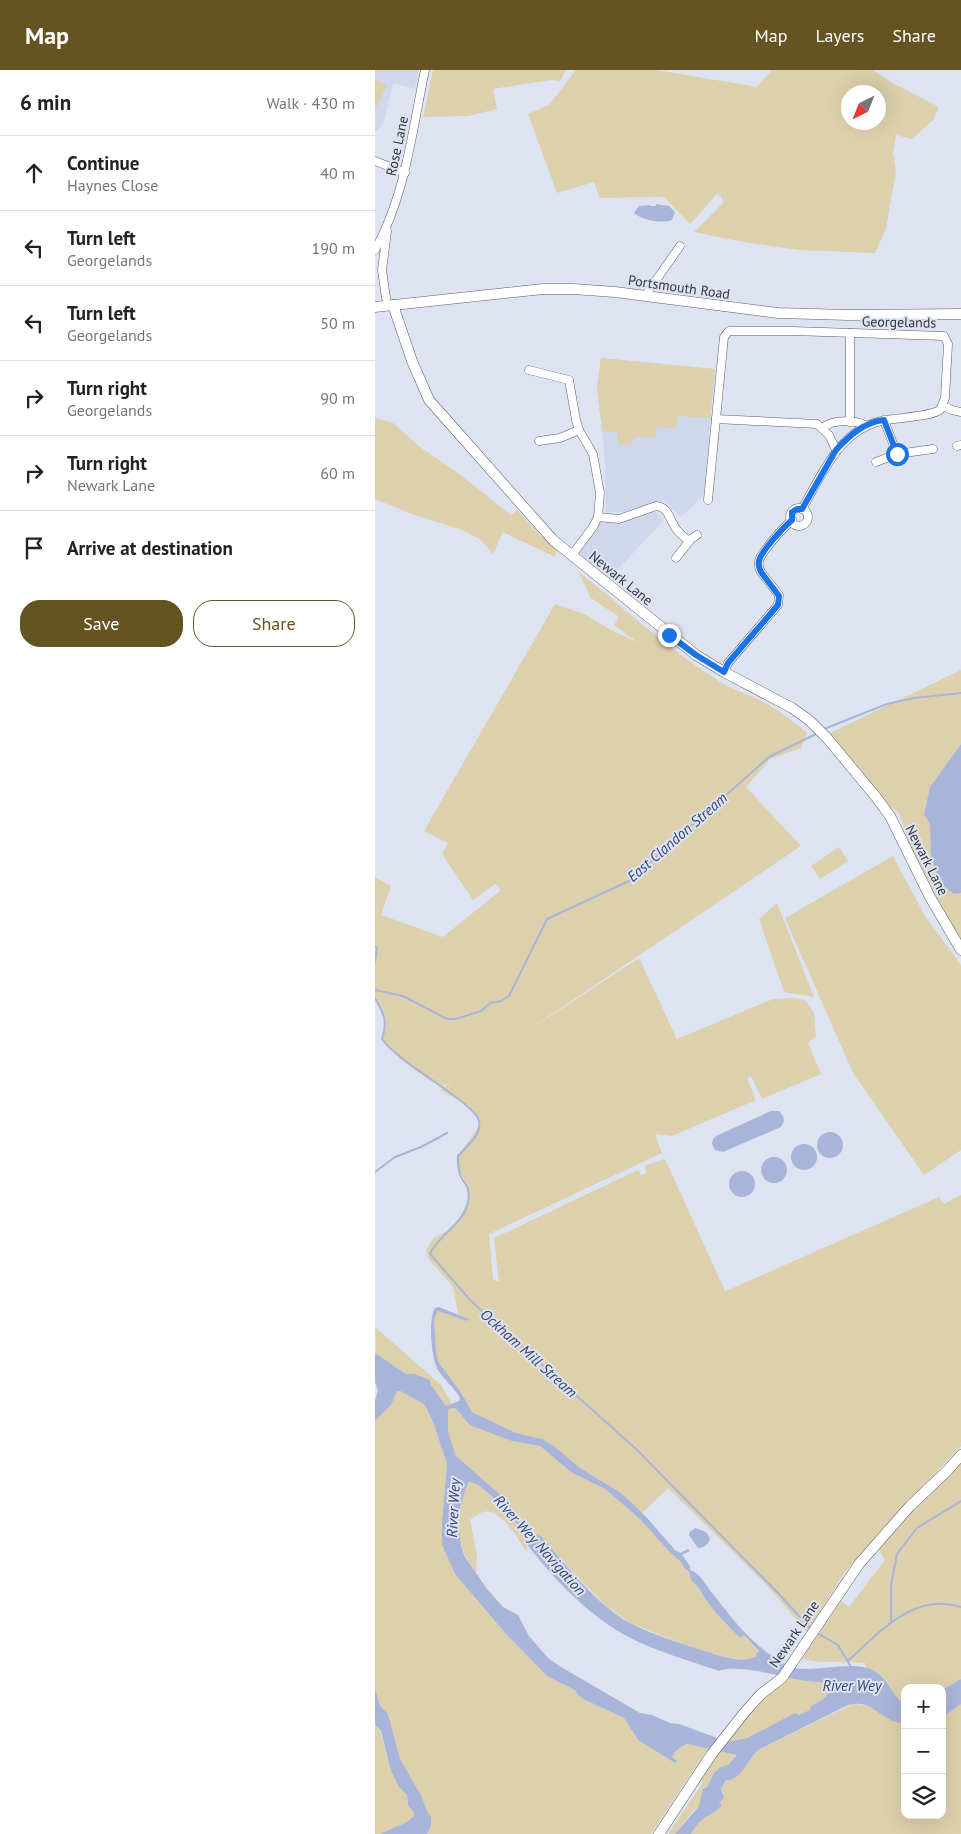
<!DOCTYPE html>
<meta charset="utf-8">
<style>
body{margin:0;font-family:"PT Sans",sans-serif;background:#f6f6f6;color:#222}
.controls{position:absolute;right:15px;bottom:15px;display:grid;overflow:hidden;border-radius:10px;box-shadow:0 5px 20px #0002}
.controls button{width:45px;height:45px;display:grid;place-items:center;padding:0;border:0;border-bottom:1px solid #e0e0e0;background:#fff;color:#222;font:25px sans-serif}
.compass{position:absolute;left:466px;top:15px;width:45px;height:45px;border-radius:50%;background:#fff;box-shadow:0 5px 20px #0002;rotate:223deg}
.stop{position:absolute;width:15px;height:15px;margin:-11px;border:4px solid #1a73e8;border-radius:50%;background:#fff}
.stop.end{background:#1a73e8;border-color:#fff;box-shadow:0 1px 5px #0008}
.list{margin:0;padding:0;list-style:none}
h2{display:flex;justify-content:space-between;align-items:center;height:65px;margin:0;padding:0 20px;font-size:21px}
h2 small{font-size:16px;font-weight:400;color:#767676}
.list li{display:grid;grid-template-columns:32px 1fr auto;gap:15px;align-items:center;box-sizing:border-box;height:75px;padding:0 20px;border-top:1px solid #e0e0e0}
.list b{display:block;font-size:19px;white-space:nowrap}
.list p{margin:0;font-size:16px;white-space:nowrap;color:#767676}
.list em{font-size:16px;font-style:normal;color:#767676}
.actions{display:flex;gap:10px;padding:15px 20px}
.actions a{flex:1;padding:11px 0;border:1px solid #655422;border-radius:20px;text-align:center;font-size:18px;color:#655422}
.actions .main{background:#655422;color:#fff}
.icon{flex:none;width:28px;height:28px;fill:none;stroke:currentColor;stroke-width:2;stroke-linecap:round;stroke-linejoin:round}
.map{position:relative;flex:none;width:586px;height:1764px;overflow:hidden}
header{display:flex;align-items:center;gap:30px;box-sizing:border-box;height:70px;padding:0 25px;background:#655422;color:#fff}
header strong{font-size:24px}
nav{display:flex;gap:28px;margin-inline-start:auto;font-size:18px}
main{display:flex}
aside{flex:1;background:#fff}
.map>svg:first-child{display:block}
</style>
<header>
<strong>Map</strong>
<nav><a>Map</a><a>Layers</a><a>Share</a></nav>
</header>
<main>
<aside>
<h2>6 min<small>Walk · 430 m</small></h2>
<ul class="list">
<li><svg class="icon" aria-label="ahead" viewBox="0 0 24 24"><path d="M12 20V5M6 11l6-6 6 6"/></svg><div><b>Continue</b><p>Haynes Close</p></div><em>40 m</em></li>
<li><svg class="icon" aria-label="left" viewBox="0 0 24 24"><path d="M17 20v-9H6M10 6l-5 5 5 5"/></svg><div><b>Turn left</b><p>Georgelands</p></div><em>190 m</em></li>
<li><svg class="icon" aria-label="left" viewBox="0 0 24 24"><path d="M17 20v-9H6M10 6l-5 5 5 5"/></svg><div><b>Turn left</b><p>Georgelands</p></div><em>50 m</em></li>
<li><svg class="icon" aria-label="right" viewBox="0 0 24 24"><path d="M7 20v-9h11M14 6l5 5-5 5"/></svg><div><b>Turn right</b><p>Georgelands</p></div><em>90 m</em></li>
<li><svg class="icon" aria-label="right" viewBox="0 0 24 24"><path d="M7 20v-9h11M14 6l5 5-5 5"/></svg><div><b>Turn right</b><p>Newark Lane</p></div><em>60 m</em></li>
<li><svg class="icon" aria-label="arrive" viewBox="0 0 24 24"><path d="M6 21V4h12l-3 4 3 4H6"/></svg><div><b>Arrive at destination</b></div></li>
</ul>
<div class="actions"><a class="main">Save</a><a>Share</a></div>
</aside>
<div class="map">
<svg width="586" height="1764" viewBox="0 0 586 1764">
<rect width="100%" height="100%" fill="#dee3f1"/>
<!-- built -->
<g fill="#d0d7ec">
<polygon points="0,0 44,0 40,19 18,13 8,55 0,62"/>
<polygon points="226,288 340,299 329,425 306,447 289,430 248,442 231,442 230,391 222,317"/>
<polygon points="276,437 288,451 230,513 197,485 223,447 239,450"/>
</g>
<!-- green -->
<g fill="#ddd0ac" fill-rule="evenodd">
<polygon points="58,0 191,0 185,11 175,10 118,19 122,39 93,46 48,47"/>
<path d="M201,0H282L382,17L397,0H498L516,12L564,37L558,50L537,69L521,65L518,83L521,102L517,124L511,159L500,183L424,180L368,172L319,162L349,132L343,123L315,154L289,127L225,128L219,112L182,123L153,44L174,35ZM503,22V52H473V22Z"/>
<polygon points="0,9 12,15 0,40"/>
<polygon points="226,288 340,299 335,348 303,346 301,358 282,357 280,367 259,367 256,375 243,374 242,362 227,361 222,317"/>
<polygon points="0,348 18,353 45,377 83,403 136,445 142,440 166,466 182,480 180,487 128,462 118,484 106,470 90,461 37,444 0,429"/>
<path d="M203,501C250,539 295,581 347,613C361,621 377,626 392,634C406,642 419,652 432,663L426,678L395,689L371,717L426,776L140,969L264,888L302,969L398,929L419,928L430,930L439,943L441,966L433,973L446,1004L387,1029L376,1006L372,1008L381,1030L297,1066L280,1064L287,1083L114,1164L118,1209L124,1212L119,1168L263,1100L266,1105L272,1103L269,1096L290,1089L350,1221L335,1228L564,1127L569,1134L586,1125V1376L495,1473L470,1502L432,1562L389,1512L293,1418L267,1443L243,1421L205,1398L167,1369L141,1363L97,1342L90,1330L64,1293L61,1282L59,1249L63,1241L92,1251L94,1249L83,1244L78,1217L53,1188L51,1180L59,1168L80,1156L93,1131V1117L83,1097V1086L104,1056V1050L94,1036L65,1020L77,1011L66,1017C46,1004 21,990 7,969L11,958V951L0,926V807L16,816L6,845L68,867L126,820L120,814L98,830L67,784L73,773L49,761L180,534L209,544L236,560L262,572L239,555L244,547L216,528Z"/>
<polygon points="586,600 586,674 555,717 549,744 555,755 556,790 586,822 586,870 572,847 534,772 524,743 512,734 455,663"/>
<polygon points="464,777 473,791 445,809 436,796"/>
<polygon points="518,786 550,846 586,895 586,1080 549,1105 478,1003 410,848"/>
<polygon points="402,833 439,927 409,922 384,849"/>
<polygon points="0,1257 66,1315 77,1334 71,1336 56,1315 55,1310 40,1304 32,1304 1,1285"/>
<path d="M22,1321H25L47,1333L51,1337L58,1352L72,1394L67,1450V1475L80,1504L130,1563L172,1606L200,1620L203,1625L208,1629L249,1648L263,1670L300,1693L297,1687C305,1671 318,1674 333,1678L276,1764H52L56,1756L53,1743L46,1725L25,1689L13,1644L5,1637L0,1618V1351L16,1335Z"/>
<polygon points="78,1338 84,1341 87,1345 137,1371 165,1376 196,1402 230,1419 266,1450 307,1493 309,1498 314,1503 316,1510 324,1518 329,1527 340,1542 365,1568 369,1565 384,1582 382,1586 371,1589 354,1588 308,1574 255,1553 231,1536 195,1499 167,1467 158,1465 128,1427 81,1386 73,1362 73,1339"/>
<path d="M586,1389V1609L567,1620V1618H530V1633C518,1629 516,1613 506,1605C502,1602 496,1600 491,1598L490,1593C470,1591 445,1594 427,1589L466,1531L474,1537L510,1490L502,1477Z"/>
<path d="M93,1412C109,1411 143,1455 153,1468L151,1473L152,1482C143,1470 126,1437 108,1442C104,1443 99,1447 95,1450L102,1485L101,1503C84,1478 79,1461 87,1431C88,1425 90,1418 93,1412Z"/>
<path d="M409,1606C425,1610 440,1610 456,1614L459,1618L447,1630L436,1636L435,1640L424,1646L420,1643L372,1668L353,1672L372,1643Z"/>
<path d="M478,1634L495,1636L512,1648L530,1654V1745H567V1648L586,1634V1764H316L324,1752L345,1738L347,1735L344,1733L349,1728L346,1719L351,1710C368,1707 372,1690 383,1680Z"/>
<polygon points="0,1655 5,1661 16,1701 24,1717 32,1725 33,1735 39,1743 39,1746 32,1752 5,1764 0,1764"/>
<polygon points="345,1681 362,1685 327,1723 324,1736 319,1740 300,1764 293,1764 327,1714 326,1708"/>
</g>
<!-- water -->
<g fill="#a8b5d9" fill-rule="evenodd">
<path d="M281,134L294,136L300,142L297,150C287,154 267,150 259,143L264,136L275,135V136H281Z"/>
<polygon points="586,674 586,823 579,824 566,814 556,790 555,755 549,744 555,717"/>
<polygon points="396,1041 404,1041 408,1046 409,1051 406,1057 348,1082 340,1080 337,1074 338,1069 341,1066"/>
<circle cx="455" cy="1075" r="13"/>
<circle cx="429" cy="1087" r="13"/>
<circle cx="399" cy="1100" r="13"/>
<circle cx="367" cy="1114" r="13"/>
<path d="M64,1237L94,1249L92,1251L63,1241L59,1249L61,1282L64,1293L85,1321L97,1342L141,1363L167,1369L180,1377L205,1398L243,1421L255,1431L273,1449L300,1480L305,1483L313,1479L315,1481L307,1485L315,1496V1500C327,1504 330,1515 338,1524C353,1543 370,1566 389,1580C395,1585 412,1596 419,1598C443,1602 468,1592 492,1598C516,1605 516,1629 530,1633V1654C524,1653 519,1652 514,1649C498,1641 494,1630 473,1635L383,1680C373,1689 366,1711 351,1710L346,1719L349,1728L344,1733L347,1735L345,1738L324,1752L316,1764H300L324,1736L328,1719L332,1717L339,1703L346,1697L353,1695L362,1685L313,1674C305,1676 301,1680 297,1687L302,1691L300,1693L263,1670L249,1648L208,1629L203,1625L200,1620L172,1606L130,1563L80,1504L67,1475V1450L72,1394L58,1352L51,1337L47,1333L25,1321H22L16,1335L0,1351V1330L3,1321L0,1312V1283L31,1304H40L55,1310L56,1315L71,1336L84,1331L85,1328C79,1317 69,1310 63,1300C56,1288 53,1249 60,1238ZM79,1338C87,1342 89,1351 97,1356L137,1371L165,1376L196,1402L230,1419L266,1450L293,1480L307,1493L309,1498L314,1502L316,1510L324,1518L329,1527L340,1542L365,1568L369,1565L384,1581L381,1584L382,1586C366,1594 346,1586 330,1581C305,1573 278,1565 255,1553C224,1537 190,1494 167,1467L163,1465H158L128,1427L81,1386L73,1362V1339ZM93,1412C109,1411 143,1455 153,1468L151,1473C177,1507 210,1542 248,1564C274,1579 315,1591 344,1601C363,1594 404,1606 425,1610C435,1612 446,1611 456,1614L459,1618L447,1630L436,1636L435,1640L424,1645L420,1643L372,1668L353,1672L304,1654L295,1653L277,1645L265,1643L186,1597L173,1588L154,1566L143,1545L128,1537L112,1519L90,1487L86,1476L83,1454L85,1437Z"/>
<path d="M320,1458L331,1462L335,1468C334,1474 329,1478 323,1478L314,1465L315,1462Z"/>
<polygon points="586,1609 586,1634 567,1648 567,1620"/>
<polygon points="0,1618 5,1636 13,1644 25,1689 46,1725 53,1743 56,1747 56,1756 52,1764 5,1764 32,1752 39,1746 39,1743 33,1735 32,1725 24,1717 16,1701 6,1661 0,1655"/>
</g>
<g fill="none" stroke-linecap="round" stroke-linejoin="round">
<!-- stream -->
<g stroke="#a8b5d9" stroke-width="2">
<polyline points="449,659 512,634 539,628 586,623"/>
<polyline points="0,876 2,879 0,892"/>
<polyline points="0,920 28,926 72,949 81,949 106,941 115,933 126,931 134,926 172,849 254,811 394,687 443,663"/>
<path d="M0,928C9,944 13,951 7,969C24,994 101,1033 104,1051C107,1065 91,1077 83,1086C83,1094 83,1102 87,1109C89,1112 92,1115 93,1119C99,1150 64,1162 55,1184L96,1231L261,1379L403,1523L436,1559"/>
<polyline points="0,1102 20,1087 46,1077 72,1063"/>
<polyline points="516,1552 516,1515 522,1484 542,1458 586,1431"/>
<polyline points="442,1563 463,1575 476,1597"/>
<path d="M473,1591C505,1562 538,1522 586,1537"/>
</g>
<defs>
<g id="minor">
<polyline points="0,91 30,103"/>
<path d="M0,180C31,124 37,61 50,0"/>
<polyline points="270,226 305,176"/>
<polyline points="11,228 7,200 12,161"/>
<polyline points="475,263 475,352"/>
<polyline points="154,300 194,310 201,350 204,360 218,384 225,423 223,447 218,457 197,485"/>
<polyline points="568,336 577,340 586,342"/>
<polyline points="341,349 442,354 454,365 461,380"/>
<polyline points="509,350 522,384"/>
<path d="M448,358C456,349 480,350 490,355"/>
<polyline points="164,371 185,368 204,360"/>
<polyline points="582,376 586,375"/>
<polyline points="501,392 522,384 558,379"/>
<path d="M333,430L349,267L354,261H418L569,266L573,274L570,328L565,340C553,347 527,347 512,350C466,356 448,403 427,439"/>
<circle cx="424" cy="447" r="9"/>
<path d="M223,447L244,449L281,436C295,437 294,451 302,460C305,464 310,468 314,471"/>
<polyline points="301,488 316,469 322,465"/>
<path d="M349,602L353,593L403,535L404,525L386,502C384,498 383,495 384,491C386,482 409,457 417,450"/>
</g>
<g id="major">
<polyline points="18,235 37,291 54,330 178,470 321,585 349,602 417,638 434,650 452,668 501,727 515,746 555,827 586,880"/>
<polyline points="0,237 168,219 198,219 240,222 403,243 474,245 586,244"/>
<polyline points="284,1764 336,1685 369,1643 386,1624 407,1608 484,1494 535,1436 573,1400 586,1385"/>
</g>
</defs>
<!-- minor casing -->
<use href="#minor" stroke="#595d69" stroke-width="9"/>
<!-- major casing -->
<use href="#major" stroke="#595d69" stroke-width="11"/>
<!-- minor -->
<use href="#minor" stroke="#fff" stroke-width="8"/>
<!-- major -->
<use href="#major" stroke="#fff" stroke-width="10"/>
</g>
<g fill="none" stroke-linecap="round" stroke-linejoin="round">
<!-- route -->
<path stroke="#1a73e8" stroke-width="6" d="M294,565L321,585L349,602L353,593L403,535L404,526L386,502C384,498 383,495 384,491C386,481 409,457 417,450V442L422,439H427L461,380C474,366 489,352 509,350L522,384"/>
</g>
<g text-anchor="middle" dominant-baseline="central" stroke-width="4" stroke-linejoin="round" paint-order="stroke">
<!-- street labels -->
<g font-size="14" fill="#35373d" stroke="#dee3f1">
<text transform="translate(22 76) rotate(-78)">Rose Lane</text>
<text transform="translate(304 217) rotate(8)">Portsmouth Road</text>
<text transform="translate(524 252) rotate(1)">Georgelands</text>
<text transform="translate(246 508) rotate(39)">Newark Lane</text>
<text transform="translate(552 790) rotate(63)">Newark Lane</text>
<text transform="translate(419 1564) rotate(-56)">Newark Lane</text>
</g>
<!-- water labels -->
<g font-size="15" font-style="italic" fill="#374676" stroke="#dee3f1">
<text transform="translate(302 767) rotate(-41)">East Clandon Stream</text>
<text transform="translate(154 1283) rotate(42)">Ockham Mill Stream</text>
<text transform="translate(78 1438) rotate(-87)">River Wey</text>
<text transform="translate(165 1475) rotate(48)">River Wey Navigation</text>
<text x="477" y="1615">River Wey</text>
</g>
</g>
</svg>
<div class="controls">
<button>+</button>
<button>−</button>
<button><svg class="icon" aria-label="layers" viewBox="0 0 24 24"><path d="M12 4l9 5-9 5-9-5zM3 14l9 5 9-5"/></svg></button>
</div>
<svg class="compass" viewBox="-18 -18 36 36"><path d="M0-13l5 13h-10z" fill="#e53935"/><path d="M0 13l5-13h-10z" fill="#767676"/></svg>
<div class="stop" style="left:522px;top:384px"></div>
<div class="stop end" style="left:294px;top:565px"></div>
</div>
</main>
